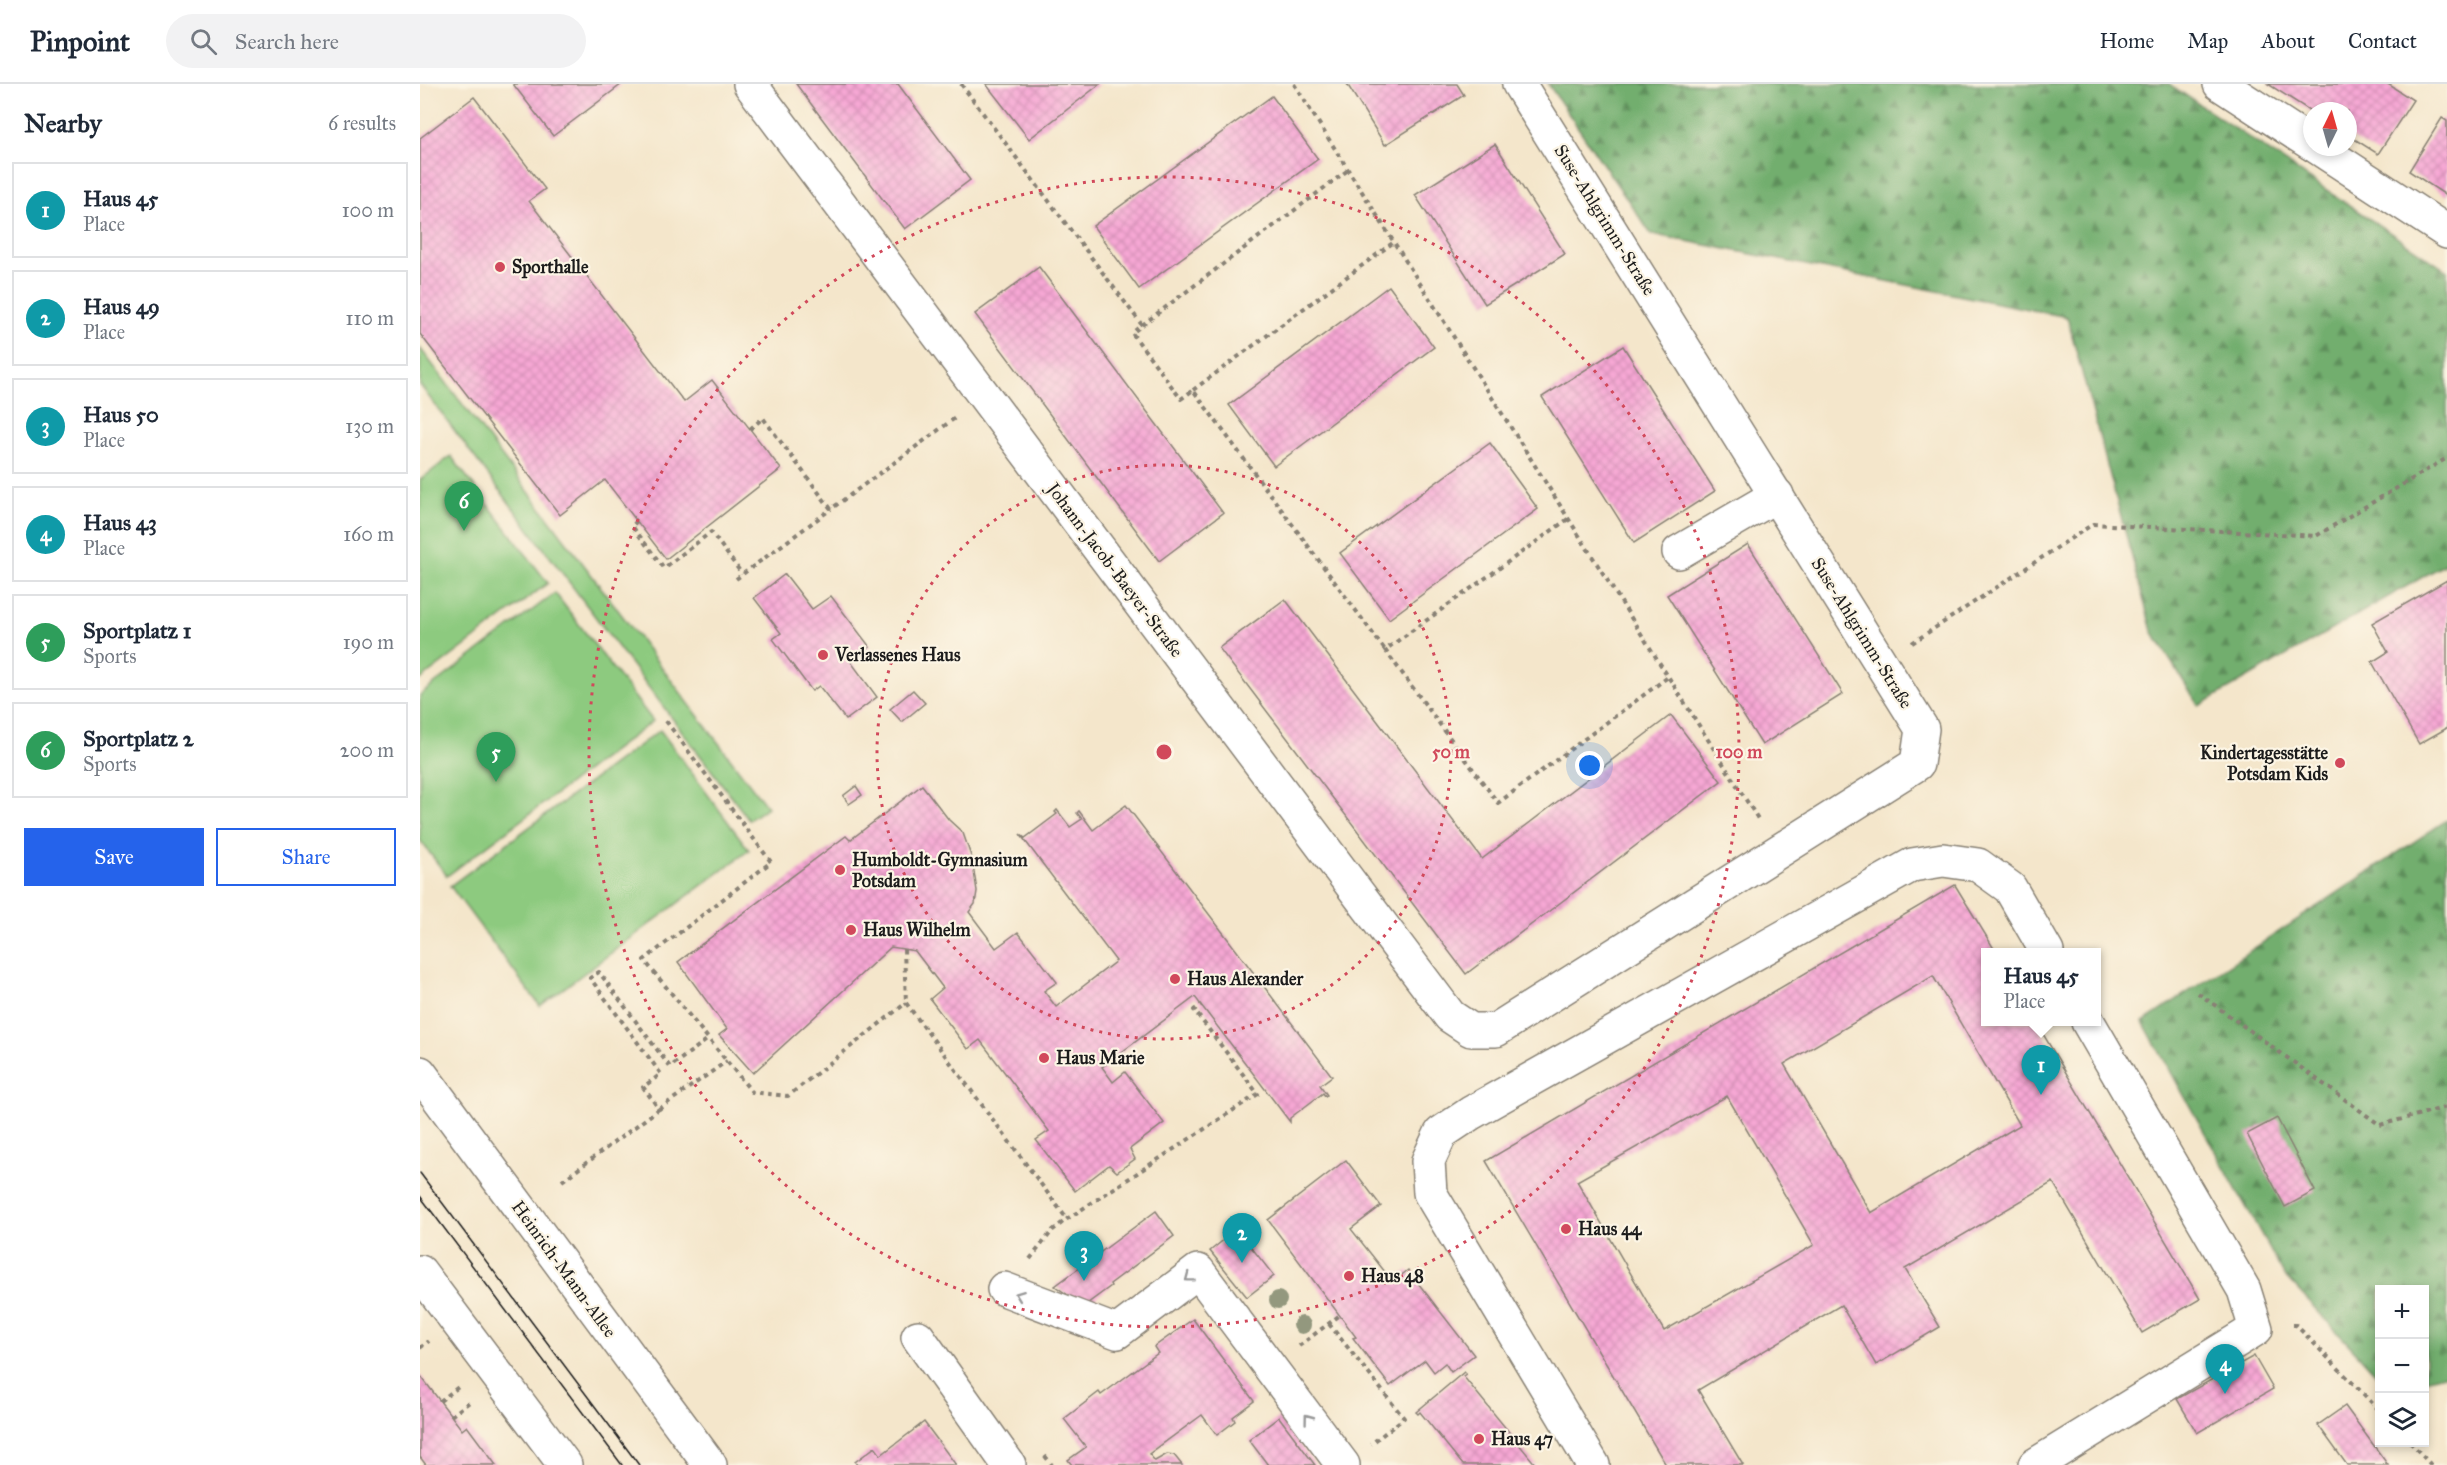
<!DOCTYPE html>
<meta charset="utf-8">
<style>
body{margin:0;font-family:"IM FELL Great Primer",serif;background:#f2f2f3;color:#1f2937}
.controls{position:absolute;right:18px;bottom:18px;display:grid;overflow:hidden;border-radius:0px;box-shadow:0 3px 9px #0003}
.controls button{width:54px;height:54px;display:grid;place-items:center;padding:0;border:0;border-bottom:2px solid #e0e1e3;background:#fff;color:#1f2937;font:30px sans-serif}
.compass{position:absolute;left:1883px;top:18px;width:54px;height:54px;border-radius:50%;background:#fff;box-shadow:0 3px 9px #0003;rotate:5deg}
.you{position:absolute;left:1170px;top:682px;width:21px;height:21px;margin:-15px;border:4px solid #fff;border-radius:50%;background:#1a73e8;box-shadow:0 0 0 9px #1a73e833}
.badge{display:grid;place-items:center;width:39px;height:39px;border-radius:50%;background:#2563eb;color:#fff;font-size:20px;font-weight:700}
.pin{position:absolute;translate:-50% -50px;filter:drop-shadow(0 2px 3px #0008)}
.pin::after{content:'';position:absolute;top:32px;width:21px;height:18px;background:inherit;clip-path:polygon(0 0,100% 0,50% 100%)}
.popup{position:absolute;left:1561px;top:864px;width:120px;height:78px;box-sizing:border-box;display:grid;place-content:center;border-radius:0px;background:#fff;filter:drop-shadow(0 2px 4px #0005);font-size:20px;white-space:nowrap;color:#747a83}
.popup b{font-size:22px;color:#1f2937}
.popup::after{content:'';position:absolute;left:50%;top:100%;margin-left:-12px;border:12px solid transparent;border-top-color:#fff}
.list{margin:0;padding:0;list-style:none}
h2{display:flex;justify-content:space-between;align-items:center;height:78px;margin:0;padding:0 24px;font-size:26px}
h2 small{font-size:20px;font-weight:400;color:#747a83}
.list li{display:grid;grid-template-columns:39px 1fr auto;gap:18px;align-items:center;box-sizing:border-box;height:96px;margin:0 12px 12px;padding:0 12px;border:2px solid #e0e1e3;border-radius:0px}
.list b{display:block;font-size:22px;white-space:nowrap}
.list p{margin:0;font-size:20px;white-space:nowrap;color:#747a83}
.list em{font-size:20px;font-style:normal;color:#747a83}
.actions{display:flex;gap:12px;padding:18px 24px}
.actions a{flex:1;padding:14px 0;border:2px solid #2563eb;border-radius:0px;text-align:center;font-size:21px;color:#2563eb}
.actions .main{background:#2563eb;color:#fff}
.icon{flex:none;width:33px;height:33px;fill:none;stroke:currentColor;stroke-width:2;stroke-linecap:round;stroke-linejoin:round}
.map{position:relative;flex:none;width:2027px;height:1381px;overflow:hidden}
header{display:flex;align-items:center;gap:36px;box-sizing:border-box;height:84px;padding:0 30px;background:#fff;border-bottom:2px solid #e0e1e3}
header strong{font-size:28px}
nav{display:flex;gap:33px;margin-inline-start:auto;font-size:21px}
.search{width:420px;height:54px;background:#f2f2f3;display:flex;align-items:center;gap:15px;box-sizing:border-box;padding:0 21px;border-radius:33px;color:#747a83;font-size:22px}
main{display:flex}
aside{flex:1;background:#fff}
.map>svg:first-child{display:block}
</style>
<header>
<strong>Pinpoint</strong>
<div class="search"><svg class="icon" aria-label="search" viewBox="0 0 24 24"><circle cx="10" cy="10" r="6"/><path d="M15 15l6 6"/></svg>Search here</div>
<nav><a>Home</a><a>Map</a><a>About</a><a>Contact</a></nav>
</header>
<main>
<aside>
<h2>Nearby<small>6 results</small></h2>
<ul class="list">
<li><span class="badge" style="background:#0f9aa8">1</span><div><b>Haus 45</b><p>Place</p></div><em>100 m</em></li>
<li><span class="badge" style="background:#0f9aa8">2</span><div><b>Haus 49</b><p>Place</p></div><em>110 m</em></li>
<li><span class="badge" style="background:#0f9aa8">3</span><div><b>Haus 50</b><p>Place</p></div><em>130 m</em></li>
<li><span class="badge" style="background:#0f9aa8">4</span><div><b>Haus 43</b><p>Place</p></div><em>160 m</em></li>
<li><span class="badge" style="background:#2e9e5b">5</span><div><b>Sportplatz 1</b><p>Sports</p></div><em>190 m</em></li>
<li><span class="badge" style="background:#2e9e5b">6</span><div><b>Sportplatz 2</b><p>Sports</p></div><em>200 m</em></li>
</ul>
<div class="actions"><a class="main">Save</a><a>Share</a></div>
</aside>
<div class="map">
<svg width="2027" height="1381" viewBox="0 0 2027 1381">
<defs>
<pattern id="forest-firs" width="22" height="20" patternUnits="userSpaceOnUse" patternTransform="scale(1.5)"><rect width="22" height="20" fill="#72ae6e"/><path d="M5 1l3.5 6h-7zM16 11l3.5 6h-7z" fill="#5d8d5a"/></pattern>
<pattern id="building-cross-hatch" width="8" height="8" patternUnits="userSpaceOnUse" patternTransform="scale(1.5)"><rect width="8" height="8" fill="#f6a7d4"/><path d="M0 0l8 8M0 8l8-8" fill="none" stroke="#d28fb5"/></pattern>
</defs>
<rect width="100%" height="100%" fill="#fcf5e5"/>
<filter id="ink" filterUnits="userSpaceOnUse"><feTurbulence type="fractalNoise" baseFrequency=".0167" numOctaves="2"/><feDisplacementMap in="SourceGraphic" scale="12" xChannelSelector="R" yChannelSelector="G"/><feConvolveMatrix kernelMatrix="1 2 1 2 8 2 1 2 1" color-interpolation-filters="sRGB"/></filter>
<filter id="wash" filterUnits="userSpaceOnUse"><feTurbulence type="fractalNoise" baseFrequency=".008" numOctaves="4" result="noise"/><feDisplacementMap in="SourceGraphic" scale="24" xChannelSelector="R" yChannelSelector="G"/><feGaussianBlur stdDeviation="1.35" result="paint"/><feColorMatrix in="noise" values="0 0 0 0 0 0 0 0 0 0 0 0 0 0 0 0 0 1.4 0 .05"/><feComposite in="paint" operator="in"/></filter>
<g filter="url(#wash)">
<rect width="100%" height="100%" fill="#f4e6cb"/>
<!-- green -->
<g fill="#8dca7f" stroke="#54734e" stroke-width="1.5">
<polygon points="0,264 347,723 329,736 0,301"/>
<polygon points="31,372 128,499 0,596 0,396"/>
<polygon points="135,509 233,637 27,792 0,756 0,611"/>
<polygon points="240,646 329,766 120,922 30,802"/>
</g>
<!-- forest -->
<g fill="url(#forest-firs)" stroke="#476545" stroke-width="1.5">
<polygon points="1128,0 1749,0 2027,187 2027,479 1779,622 1732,547 1647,233 1231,150"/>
<polygon points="2027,736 2027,1290 2005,1296 2004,1206 1960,1206 1959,1293 1864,1191 1723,938"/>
</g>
<g id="blocks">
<!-- building -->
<g fill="url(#building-cross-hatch)" fill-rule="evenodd">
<polygon points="93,0 202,0 133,52"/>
<polygon points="376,0 478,0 550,96 485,145"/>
<polygon points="566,0 680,0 609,55"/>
<polygon points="927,0 1037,0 1044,11 965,61"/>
<polygon points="1848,0 1968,0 1993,16 1958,70 1928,51 1928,27 1892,28"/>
<polygon points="852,12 898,75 719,205 673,142"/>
<polygon points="54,13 125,105 109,117 264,318 292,296 361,385 246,475 185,396 140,431 0,250 0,54"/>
<polygon points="2022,34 2027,37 2027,112 1989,87"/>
<polygon points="1075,60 1145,170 1065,220 995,111"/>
<polygon points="619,183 803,429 739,477 555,230"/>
<polygon points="969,202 1014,263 854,382 809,321"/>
<polygon points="1203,262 1295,407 1214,459 1122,313"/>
<polygon points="1070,359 1118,425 969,535 920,469"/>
<polygon points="1328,460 1423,610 1342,661 1247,511"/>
<polygon points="365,490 392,525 411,512 450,563 431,578 457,613 426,636 399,602 392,607 353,555 361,549 334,514"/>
<polygon points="2027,496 2027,644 1999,660 1952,578 1968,568 1952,539"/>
<polygon points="865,515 1062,775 1251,631 1301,697 1046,890 799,564"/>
<polygon points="493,606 505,619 482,638 470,625"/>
<polygon points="502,701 529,736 543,749 552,775 557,807 555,820 549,828 576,864 598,848 637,898 624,907 636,923 696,877 600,750 605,754 637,730 635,728 637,726 650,743 662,735 657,729 659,727 673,746 706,721 912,992 900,1001 907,1011 905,1012 903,1009 870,1034 870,1038 775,913 682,983 693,998 705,988 744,1039 710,1065 715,1075 697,1088 689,1081 655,1107 616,1056 629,1047 560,956 548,965 510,915 523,904 495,867 471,863 333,989 299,951 307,945 258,878 426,752 430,756"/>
<polygon points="436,702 442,711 429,720 423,712"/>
<path d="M1535,801L1576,868H1566V938H1616L1780,1215L1722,1249L1633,1098L1485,1185L1520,1243L1456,1281L1421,1221L1278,1306L1323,1381H1246L1066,1077ZM1513,892L1600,1041L1451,1129L1364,980ZM1307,1012L1394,1161L1244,1247L1157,1097Z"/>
<polygon points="1857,1034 1895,1107 1865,1123 1827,1050"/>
<polygon points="926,1076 961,1122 931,1145 973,1198 988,1186 1054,1271 1031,1288 1025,1279 1014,1288 1005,1276 970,1302 933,1254 936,1253 848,1136"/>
<polygon points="736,1127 754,1152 690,1200 691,1202 664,1222 635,1202"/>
<polygon points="817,1145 854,1192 827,1213 790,1167"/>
<polygon points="773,1235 834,1317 813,1333 815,1337 797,1351 782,1331 729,1370 735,1377 747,1370 754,1371 762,1381 652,1381 648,1376 666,1363 644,1335 679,1308 681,1311 738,1269 734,1263"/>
<polygon points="1834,1272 1853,1305 1777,1349 1757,1315"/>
<polygon points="1044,1288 1046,1290 1043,1292 1116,1381 1043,1381 1000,1328 998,1330 996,1328"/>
<polygon points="0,1291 42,1346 47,1342 76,1381 6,1381 0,1373"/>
<polygon points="1925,1322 1968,1381 1927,1381 1898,1341"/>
<polygon points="859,1333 895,1381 848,1381 829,1356"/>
<polygon points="504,1338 536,1381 437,1381 435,1378 455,1363 461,1371"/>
</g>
</g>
</g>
<g filter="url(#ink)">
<use href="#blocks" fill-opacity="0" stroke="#888174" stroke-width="1.5"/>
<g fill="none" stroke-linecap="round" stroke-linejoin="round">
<defs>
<g id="minor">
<polyline points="330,0 1030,932 1051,946 1076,946 1497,680 1502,645 1099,0"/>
<polyline points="1800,0 1892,60"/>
<polyline points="1897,63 2027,148"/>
<polyline points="1259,468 1357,411"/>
<polyline points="0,1188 145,1381"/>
<polyline points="584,1205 697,1248 778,1187 923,1381"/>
<polyline points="498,1253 589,1381"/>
<polyline points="1173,1381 1010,1109 1008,1077 1021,1049 1051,1029 1492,781 1523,776 1558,781 1590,804 1627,868"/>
<polyline points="1615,1381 1836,1245 1824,1206 1668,938"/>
</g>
<polyline id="major" points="0,989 290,1381"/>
</defs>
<!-- minor casing -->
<use href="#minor" stroke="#888174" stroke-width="36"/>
<!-- major casing -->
<use href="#major" stroke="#888174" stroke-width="36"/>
<!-- path -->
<g stroke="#888174" stroke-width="4" stroke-dasharray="4.5 4.5" stroke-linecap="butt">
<polyline points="541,0 722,241 712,249 761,315 773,306 965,566"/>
<polyline points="874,0 1340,738"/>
<polyline points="722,241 928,86"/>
<polyline points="773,306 974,158"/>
<polyline points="330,345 343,334 411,425 535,334"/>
<polyline points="1148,435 965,566 1078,719 1248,593"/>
<polyline points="217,437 212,442 244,484 291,448 322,490"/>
<polyline points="316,495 411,425"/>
<polyline points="1492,559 1673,440 1896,452 2027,374"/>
<polyline points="246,637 351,778 224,876 332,1008 368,1012 486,919"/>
<polyline points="484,865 486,919 647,1135"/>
<polyline points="1778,909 1960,1041 2027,1023"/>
<polyline points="239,1025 307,977"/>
<polyline points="142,1097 239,1025 223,1003 241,990 170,894 179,888 250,983 288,955"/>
<polyline points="610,1175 633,1146 647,1135 838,1010 774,926 781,921"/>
<polyline points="909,1240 984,1334 951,1360"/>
<polyline points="1873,1241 1876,1241 1960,1327"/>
<polyline points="879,1262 920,1231"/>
<polyline points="0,1264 9,1257"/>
<polyline points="20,1317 41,1301"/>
<polyline points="31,1332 52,1316"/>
<polyline points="1990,1358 2011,1381"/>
<polyline points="625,1372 632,1381"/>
</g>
<!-- minor -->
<use href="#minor" stroke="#fff" stroke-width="33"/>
<!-- major -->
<use href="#major" stroke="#fff" stroke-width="33"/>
<!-- tram -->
<g stroke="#1c1c1c" stroke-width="1.5">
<polyline points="0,1089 219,1381"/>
<polyline points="0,1112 202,1381"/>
</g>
</g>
<!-- trees -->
<g fill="#93987e">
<circle cx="858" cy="1216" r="9"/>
<circle cx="882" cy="1241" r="9"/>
</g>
<!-- one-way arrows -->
<defs><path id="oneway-chevron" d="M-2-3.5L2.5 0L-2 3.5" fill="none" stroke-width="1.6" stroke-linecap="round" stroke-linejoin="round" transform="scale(1.5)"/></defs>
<g stroke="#999">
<use href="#oneway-chevron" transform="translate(769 1194) rotate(143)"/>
<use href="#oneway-chevron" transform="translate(599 1211) rotate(-159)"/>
<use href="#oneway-chevron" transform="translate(888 1334) rotate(-127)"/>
</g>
</g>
<!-- distance rings -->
<g fill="none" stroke="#d1495b" stroke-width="3" stroke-dasharray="3 6">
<circle cx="744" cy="668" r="287"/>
<circle cx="744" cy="668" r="575"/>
</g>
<!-- markers -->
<g fill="#d1495b" stroke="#fcf5e5" stroke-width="2">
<circle cx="80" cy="183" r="6"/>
<circle cx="403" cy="571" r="6"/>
<circle cx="1920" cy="679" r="6"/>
<circle cx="420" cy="786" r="6"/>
<circle cx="431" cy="846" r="6"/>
<circle cx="755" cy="895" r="6"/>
<circle cx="624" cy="974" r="6"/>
<circle cx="1146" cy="1145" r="6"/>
<circle cx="929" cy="1192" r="6"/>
<circle cx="1059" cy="1355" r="6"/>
</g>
<g text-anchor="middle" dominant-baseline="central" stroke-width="4.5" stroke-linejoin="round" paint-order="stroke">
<!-- street labels -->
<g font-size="18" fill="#1c1c1c" stroke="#fcf5e5">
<text transform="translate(1185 136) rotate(58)">Suse-Ahlgrimm-Straße</text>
<text transform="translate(695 486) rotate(53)">Johann-Jacob-Baeyer-Straße</text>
<text transform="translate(1442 549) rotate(58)">Suse-Ahlgrimm-Straße</text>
<text transform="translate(144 1185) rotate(54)">Heinrich-Mann-Allee</text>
</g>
<!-- poi labels -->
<g font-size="18" font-weight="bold" fill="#1c1c1c" stroke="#fcf5e5" text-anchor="start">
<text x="92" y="183">Sporthalle</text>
<text x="415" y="571">Verlassenes Haus</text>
<text x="1908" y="669" text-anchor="end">Kindertagesstätte<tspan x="1908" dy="21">Potsdam Kids</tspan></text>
<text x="432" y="776">Humboldt-Gymnasium<tspan x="432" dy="21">Potsdam</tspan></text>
<text x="443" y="846">Haus Wilhelm</text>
<text x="767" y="895">Haus Alexander</text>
<text x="636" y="974">Haus Marie</text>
<text x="1158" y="1145">Haus 44</text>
<text x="941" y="1192">Haus 48</text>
<text x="1071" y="1355">Haus 47</text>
</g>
</g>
<circle cx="744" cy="668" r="9" fill="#d1495b" stroke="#fcf5e5" stroke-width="3"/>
<g font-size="18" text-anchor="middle" font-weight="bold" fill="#d1495b" stroke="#fcf5e5" stroke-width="4.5" stroke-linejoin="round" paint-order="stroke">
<text x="1031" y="674">50 m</text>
<text x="1319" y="674">100 m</text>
</g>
</svg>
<div class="controls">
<button>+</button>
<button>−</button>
<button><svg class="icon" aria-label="layers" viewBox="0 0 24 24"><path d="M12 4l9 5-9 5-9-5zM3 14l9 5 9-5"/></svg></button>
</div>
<svg class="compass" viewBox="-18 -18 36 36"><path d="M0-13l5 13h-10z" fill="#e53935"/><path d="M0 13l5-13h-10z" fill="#747a83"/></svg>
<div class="you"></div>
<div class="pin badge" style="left:1621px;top:1011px;background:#0f9aa8">1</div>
<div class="popup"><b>Haus 45</b>Place</div>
<div class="pin badge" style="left:822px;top:1179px;background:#0f9aa8">2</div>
<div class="pin badge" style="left:664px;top:1197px;background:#0f9aa8">3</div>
<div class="pin badge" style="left:1805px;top:1310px;background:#0f9aa8">4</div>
<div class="pin badge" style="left:76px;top:698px;background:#2e9e5b">5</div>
<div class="pin badge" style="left:44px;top:447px;background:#2e9e5b">6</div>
</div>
</main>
